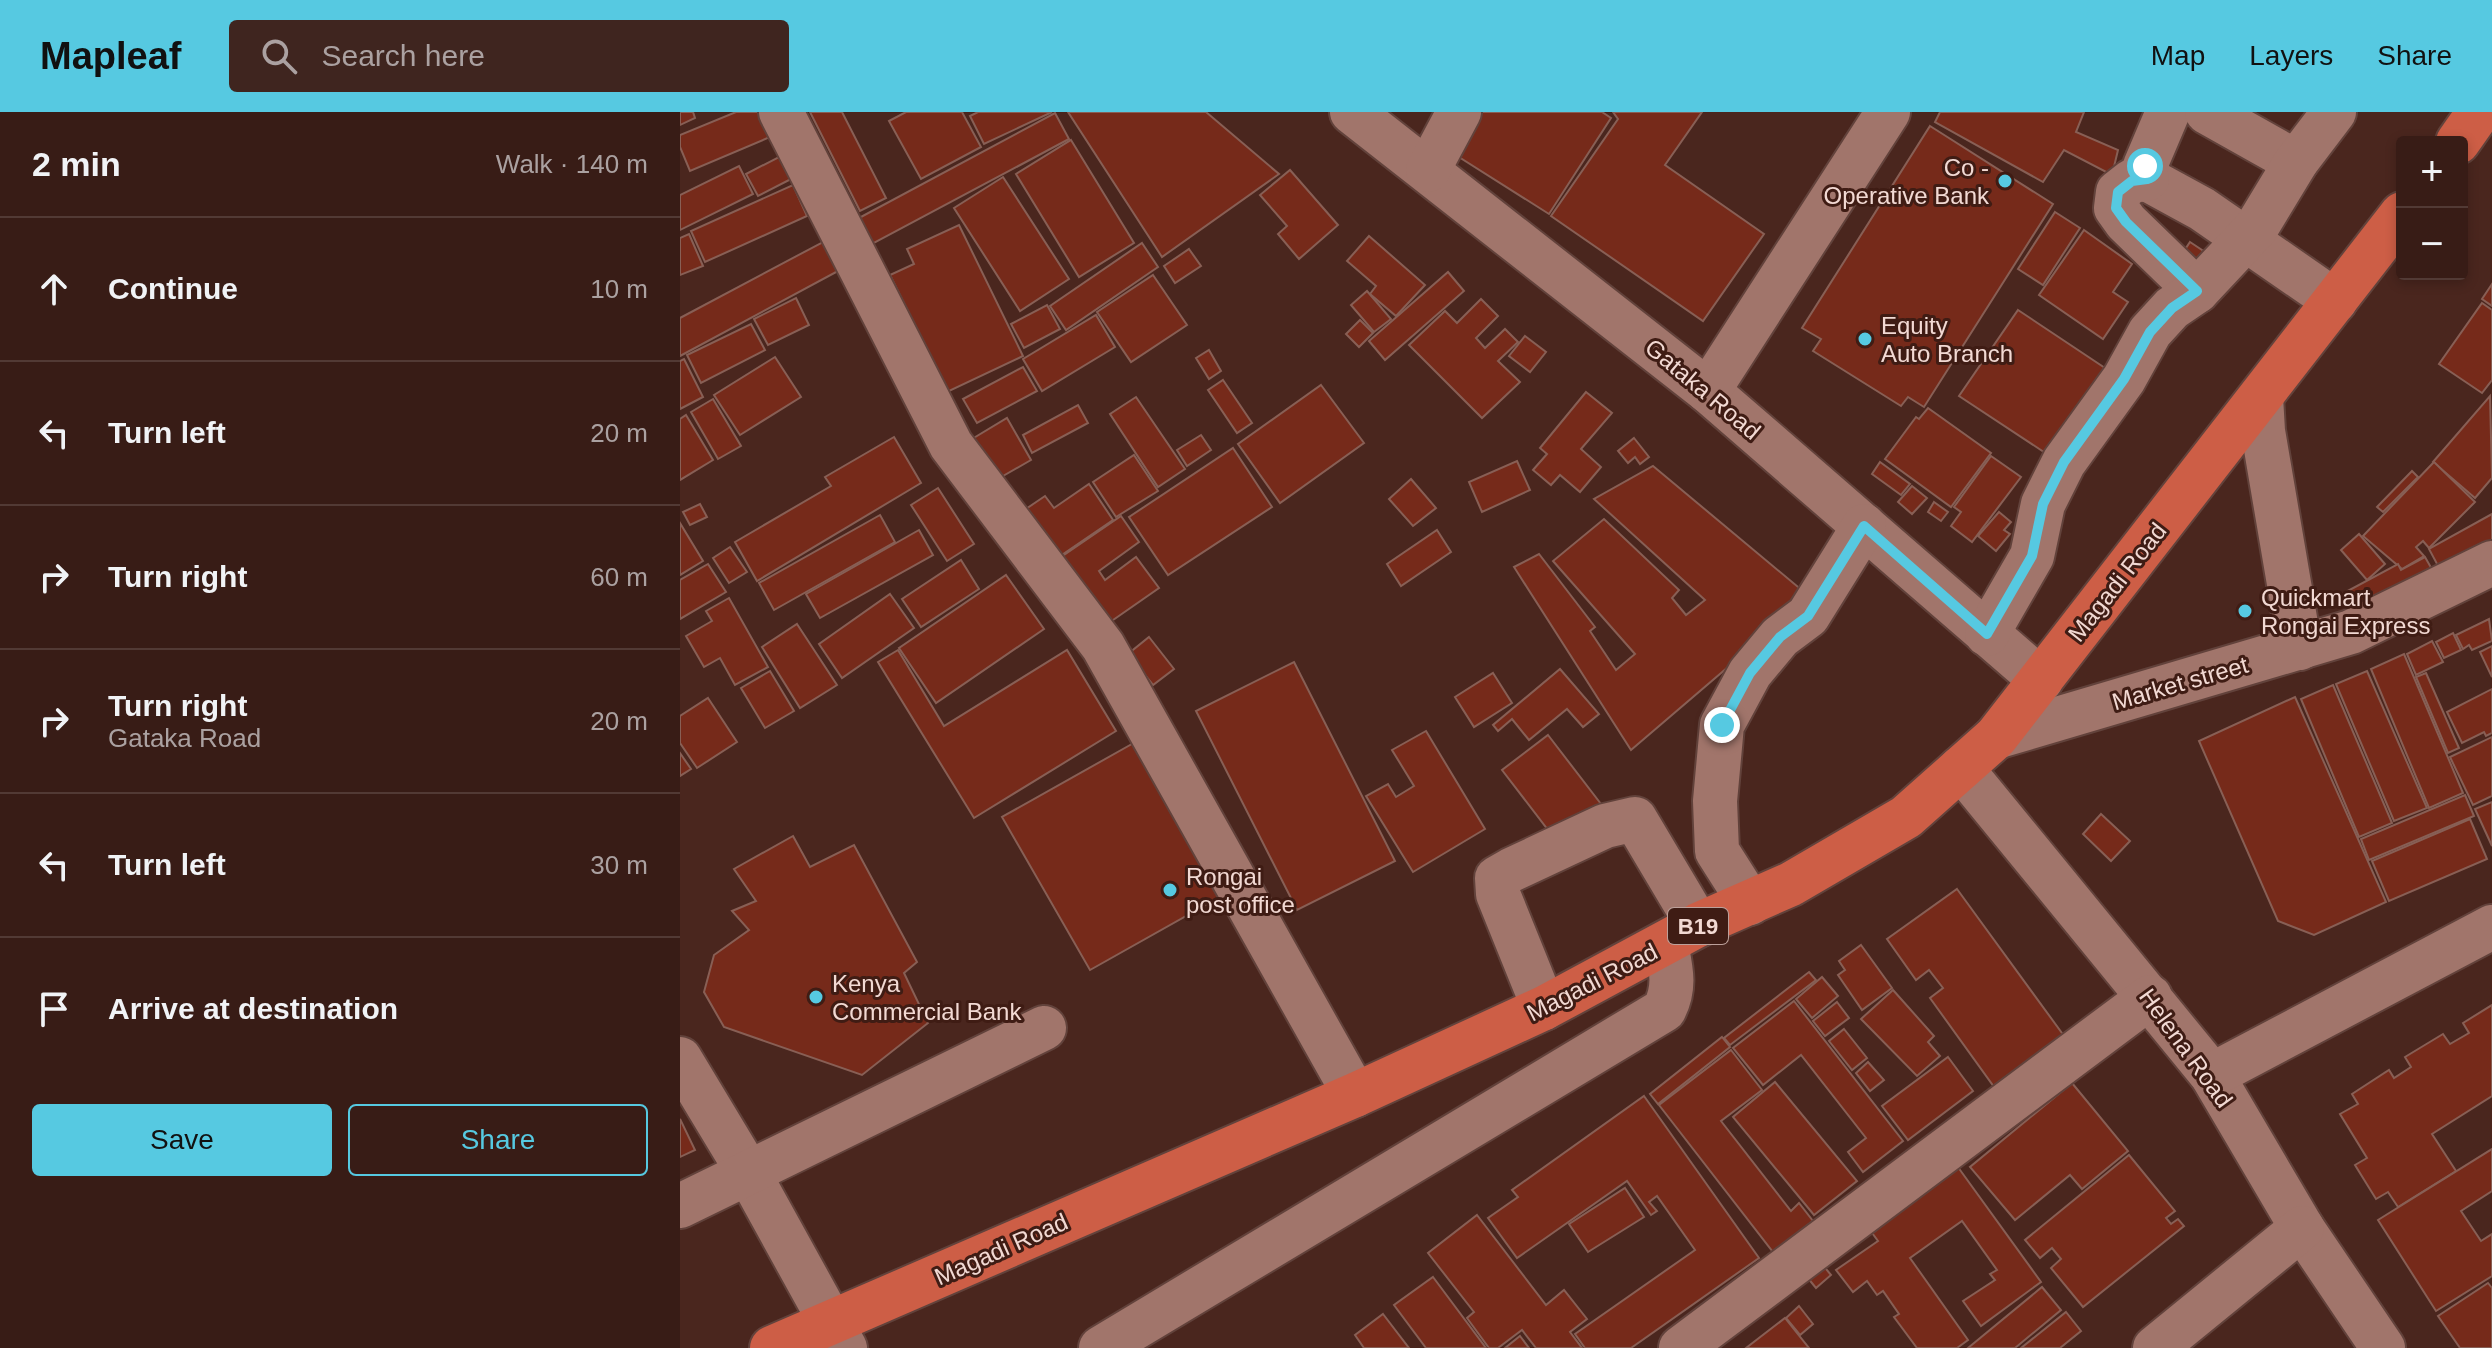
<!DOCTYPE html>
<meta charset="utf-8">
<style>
body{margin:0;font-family:Arial,sans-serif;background:#3f251f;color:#f1f3f6}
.controls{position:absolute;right:24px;top:24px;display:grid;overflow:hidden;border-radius:8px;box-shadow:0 4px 12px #0003}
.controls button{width:72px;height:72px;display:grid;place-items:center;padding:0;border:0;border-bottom:2px solid #523a35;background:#381c16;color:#f1f3f6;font:40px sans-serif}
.stop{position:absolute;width:24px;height:24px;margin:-18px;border:6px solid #56c9e1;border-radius:50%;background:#fff}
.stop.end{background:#56c9e1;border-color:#fff;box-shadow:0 2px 8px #0008}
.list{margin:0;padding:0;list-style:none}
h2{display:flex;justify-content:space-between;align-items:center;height:104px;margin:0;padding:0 32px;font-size:34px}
h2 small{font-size:26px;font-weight:400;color:#aba1a1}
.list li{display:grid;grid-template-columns:52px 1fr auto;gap:24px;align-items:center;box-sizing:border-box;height:144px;padding:0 32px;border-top:2px solid #523a35}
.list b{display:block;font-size:30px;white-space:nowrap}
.list p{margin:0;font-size:26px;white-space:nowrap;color:#aba1a1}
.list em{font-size:26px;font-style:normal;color:#aba1a1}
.actions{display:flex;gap:16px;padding:24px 32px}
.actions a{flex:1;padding:18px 0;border:2px solid #56c9e1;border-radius:8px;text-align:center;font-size:28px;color:#56c9e1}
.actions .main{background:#56c9e1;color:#111}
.icon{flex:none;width:44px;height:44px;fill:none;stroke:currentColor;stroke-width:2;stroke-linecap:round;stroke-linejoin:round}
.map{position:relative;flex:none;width:1812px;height:1236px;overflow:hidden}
header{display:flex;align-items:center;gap:48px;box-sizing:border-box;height:112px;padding:0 40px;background:#56c9e1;color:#111}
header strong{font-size:38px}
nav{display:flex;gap:44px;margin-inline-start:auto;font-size:28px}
.search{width:560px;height:72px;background:#3f251f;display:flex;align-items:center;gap:20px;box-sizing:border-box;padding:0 28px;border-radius:8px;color:#aba1a1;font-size:30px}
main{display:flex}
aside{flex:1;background:#381c16}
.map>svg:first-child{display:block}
</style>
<header>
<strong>Mapleaf</strong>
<div class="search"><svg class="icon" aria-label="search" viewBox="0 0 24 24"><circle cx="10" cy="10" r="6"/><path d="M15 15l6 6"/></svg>Search here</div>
<nav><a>Map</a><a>Layers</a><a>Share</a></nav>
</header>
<main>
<aside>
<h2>2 min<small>Walk · 140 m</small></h2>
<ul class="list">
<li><svg class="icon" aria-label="ahead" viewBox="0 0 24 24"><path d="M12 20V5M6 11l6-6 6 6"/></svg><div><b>Continue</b></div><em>10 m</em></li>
<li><svg class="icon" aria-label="left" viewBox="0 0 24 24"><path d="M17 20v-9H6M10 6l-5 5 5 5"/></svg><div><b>Turn left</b></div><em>20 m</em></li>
<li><svg class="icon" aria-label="right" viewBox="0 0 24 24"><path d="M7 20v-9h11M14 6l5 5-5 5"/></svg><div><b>Turn right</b></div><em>60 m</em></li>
<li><svg class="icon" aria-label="right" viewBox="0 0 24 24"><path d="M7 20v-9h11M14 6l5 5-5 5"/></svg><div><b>Turn right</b><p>Gataka Road</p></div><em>20 m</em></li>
<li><svg class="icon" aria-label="left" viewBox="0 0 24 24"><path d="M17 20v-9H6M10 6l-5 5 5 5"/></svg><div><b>Turn left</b></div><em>30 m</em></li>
<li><svg class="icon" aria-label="arrive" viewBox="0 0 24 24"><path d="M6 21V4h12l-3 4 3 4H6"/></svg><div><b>Arrive at destination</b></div></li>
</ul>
<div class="actions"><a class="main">Save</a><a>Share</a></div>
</aside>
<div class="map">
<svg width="1812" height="1236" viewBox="0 0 1812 1236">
<rect width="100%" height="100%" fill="#4a261e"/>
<!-- building -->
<g fill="#762a1a" stroke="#885f55" stroke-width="2">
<polygon points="0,0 13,0 15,6 0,13"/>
<polygon points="56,0 79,0 90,25 10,59 0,35 0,23"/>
<polygon points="130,0 162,0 206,86 180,99"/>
<polygon points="226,0 282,0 301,35 241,67 209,9"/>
<polygon points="298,0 372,0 304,32 290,4"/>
<polygon points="388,0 526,0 599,62 482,145"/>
<polygon points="797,0 922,0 931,6 869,102 771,40"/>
<polygon points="933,0 1022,0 985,53 1084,122 1023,209 871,104 938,7"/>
<polygon points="1260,0 1404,0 1396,20 1438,38 1432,63 1384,38 1363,70 1255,10"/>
<polygon points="375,1 389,27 192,132 179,106"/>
<polygon points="1250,14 1373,92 1244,295 1228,285 1221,294 1133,239 1141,227 1122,216"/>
<polygon points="391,28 454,131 399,165 336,62"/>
<polygon points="99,45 111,67 78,84 66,62"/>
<polygon points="59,54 73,82 0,118 0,83"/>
<polygon points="610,58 658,113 619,147 598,122 607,114 580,83"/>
<polygon points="323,65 389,167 340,199 274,96"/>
<polygon points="113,73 127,104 25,150 11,119"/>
<polygon points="1375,100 1400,116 1363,173 1338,157"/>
<polygon points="279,113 343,244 267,280 210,163 234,152 227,137"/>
<polygon points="1404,118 1452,152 1433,180 1448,190 1423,227 1359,183"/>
<polygon points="9,122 23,154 0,163 0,126"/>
<polygon points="689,124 745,173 716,204 690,182 696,174 667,149"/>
<polygon points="143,130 158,159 0,244 0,206"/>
<polygon points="1510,130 1540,150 1496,151"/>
<polygon points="462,131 478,155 386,218 370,194"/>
<polygon points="509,137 521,154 495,171 484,154"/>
<polygon points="768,160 784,179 705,248 689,229"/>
<polygon points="473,163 507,213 451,250 417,200"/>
<polygon points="1812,172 1812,194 1802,187"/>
<polygon points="687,179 711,207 694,220 671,193"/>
<polygon points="116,186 129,213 88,233 74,207"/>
<polygon points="801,187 818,204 796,226 805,236 825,217 838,230 818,249 840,270 802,306 729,233 765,199 777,211"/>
<polygon points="1802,191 1812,198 1812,268 1802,281 1759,252"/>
<polygon points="367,193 380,217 344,236 331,212"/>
<polygon points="1338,198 1434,262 1376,348 1279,284"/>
<polygon points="416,203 435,235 362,279 343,247"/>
<polygon points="680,208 693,221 679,235 666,222"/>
<polygon points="71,212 85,238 21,271 7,243"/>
<polygon points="845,224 866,240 850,260 829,244"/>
<polygon points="529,238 541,259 529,267 516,246"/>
<polygon points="95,245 121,285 60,323 34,283"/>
<polygon points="4,247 23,285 0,297 0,249"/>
<polygon points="343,255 357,279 297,311 283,287"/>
<polygon points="543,268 572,311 557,321 528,278"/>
<polygon points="641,273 684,331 600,391 558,332"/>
<polygon points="906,280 932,301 901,337 921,355 900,380 880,363 871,373 853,358 867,342 860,336"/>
<polygon points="1810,284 1812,366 1795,386 1753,350"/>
<polygon points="456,285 505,357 478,375 430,302"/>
<polygon points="33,287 61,334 38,347 11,300"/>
<polygon points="398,293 408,311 352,341 343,323"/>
<polygon points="1248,296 1311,341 1271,395 1205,347 1236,305 1239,307"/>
<polygon points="6,303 33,348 0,368 0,307"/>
<polygon points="327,306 351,348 316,368 292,327"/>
<polygon points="521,323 531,338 507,354 497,338"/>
<polygon points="214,325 241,371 77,469 55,430 151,374 145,365"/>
<polygon points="954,326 969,345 960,352 955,345 948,351 938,339"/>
<polygon points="553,336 592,395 488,463 449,405"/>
<polygon points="454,343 478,379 436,405 413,370"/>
<polygon points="1311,344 1341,365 1292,430 1271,414 1281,400 1274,395"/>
<polygon points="837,349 850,378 802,400 789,370"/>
<polygon points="1200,350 1230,372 1221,383 1192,362"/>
<polygon points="1754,350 1795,390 1749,436 1743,429 1736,435 1744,444 1722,457 1683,424"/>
<polygon points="973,354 1130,485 951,638 834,455 859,442 915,515 910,519 936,558 955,542 873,449 924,407 999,478 992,486 1006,503 1025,488 914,387"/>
<polygon points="1732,359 1738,365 1703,400 1697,395"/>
<polygon points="731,367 756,396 733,414 709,387"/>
<polygon points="409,372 433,408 370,451 337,403 365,384 374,396"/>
<polygon points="1232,374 1247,386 1232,402 1218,390"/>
<polygon points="258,376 294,432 267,449 231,393"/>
<polygon points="1254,390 1268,400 1261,409 1248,400"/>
<polygon points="20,392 27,405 10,413 3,400"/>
<polygon points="1319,400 1331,410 1324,418 1330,422 1316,439 1298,424"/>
<polygon points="1812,402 1812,438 1764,465 1749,437"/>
<polygon points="200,403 215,430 94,498 79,471"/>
<polygon points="441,404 459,430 419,459 425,468 456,445 479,476 423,515 365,456"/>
<polygon points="0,411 23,449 0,463"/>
<polygon points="239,418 253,443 140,506 126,482"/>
<polygon points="757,418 771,440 721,474 707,452"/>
<polygon points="1679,422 1705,452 1687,468 1661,438"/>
<polygon points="50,435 67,460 49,471 33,446"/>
<polygon points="1745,445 1758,468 1678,512 1662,482 1718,452 1721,458"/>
<polygon points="281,448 299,477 241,515 222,487"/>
<polygon points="28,452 46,480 0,507 0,468"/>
<polygon points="326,463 364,517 256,591 219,536"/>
<polygon points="210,482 234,516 162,566 139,532"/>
<polygon points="49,486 88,555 55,573 40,546 24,555 6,524 32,509 26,499"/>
<polygon points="1809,507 1812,529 1792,538 1789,533 1783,537 1776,523"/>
<polygon points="117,512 157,573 120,596 82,535"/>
<polygon points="1773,521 1781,538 1764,546 1756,530"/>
<polygon points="469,525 494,557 473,573 448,542"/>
<polygon points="1752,529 1763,550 1736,563 1727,542"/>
<polygon points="1812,534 1812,565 1800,540"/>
<polygon points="218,538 264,614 387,538 436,619 294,706 198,550"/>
<polygon points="1724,542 1783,681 1749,696 1691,557"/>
<polygon points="614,550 715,749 617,798 516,599"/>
<polygon points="880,557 919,602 903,615 887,597 849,628 832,607 818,619 813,613"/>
<polygon points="90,559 114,599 85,616 61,576"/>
<polygon points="1687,559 1747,696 1714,709 1656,572"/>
<polygon points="813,561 832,591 794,615 775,585"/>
<polygon points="1746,561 1779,636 1768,641 1736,565"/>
<polygon points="1653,573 1712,711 1679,725 1621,587"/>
<polygon points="1812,577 1812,621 1806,624 1804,620 1782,631 1767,600"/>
<polygon points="1615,585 1706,790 1634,823 1598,809 1519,629"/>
<polygon points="28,586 57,630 17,656 0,631 0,604"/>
<polygon points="746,619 805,717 733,760 686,684 708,672 716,685 734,674 712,638"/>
<polygon points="868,623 921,692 875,727 822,658"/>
<polygon points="1812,625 1812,684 1793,693 1770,645"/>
<polygon points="459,628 545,782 410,858 322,705"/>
<polygon points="0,641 11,657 0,664"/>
<polygon points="1785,683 1794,704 1689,748 1681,727"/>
<polygon points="1812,690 1812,734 1795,697"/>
<polygon points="1421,702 1450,729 1431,749 1403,722"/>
<polygon points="1790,707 1807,747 1709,789 1692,749"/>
<polygon points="113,724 130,755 174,733 237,850 224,861 248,911 182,963 44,915 24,880 34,843 69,818 52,799 76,789 54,757"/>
<polygon points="1277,777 1387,928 1317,979 1250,886 1263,876 1249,858 1236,868 1207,827"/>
<polygon points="1181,833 1212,876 1182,898 1158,863 1165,858 1159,849"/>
<polygon points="1129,860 1136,868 1050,933 1044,926"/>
<polygon points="1142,865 1158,884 1132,906 1116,887"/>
<polygon points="1213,878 1254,924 1248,930 1260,944 1237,964 1181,907"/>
<polygon points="1114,889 1223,1029 1183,1060 1168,1040 1186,1026 1121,943 1083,973 1053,936"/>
<polygon points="1157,890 1169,906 1145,924 1133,909"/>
<polygon points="1812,893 1812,984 1752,1022 1776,1059 1718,1095 1708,1080 1696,1087 1675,1053 1687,1046 1660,1002 1678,992 1672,982 1709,958 1714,966 1731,955 1725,945 1763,922 1770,932 1789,921 1783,911"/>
<polygon points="1164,917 1187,946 1172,958 1149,929"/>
<polygon points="1042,925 1050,935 978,992 970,982"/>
<polygon points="1051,938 1082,978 1041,1009 1111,1099 1119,1091 1133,1109 1093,1140 979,993"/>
<polygon points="1268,945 1293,979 1228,1028 1202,994"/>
<polygon points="1188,950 1204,968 1190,979 1176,961"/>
<polygon points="1095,970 1177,1069 1134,1103 1053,1005"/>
<polygon points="1392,971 1448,1039 1402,1077 1390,1063 1335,1108 1290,1055"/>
<polygon points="964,984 1079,1146 951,1236 905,1236 895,1222 1015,1138 977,1084 969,1090 977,1099 971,1103 947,1069 837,1146 808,1106 838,1085 832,1078"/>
<polygon points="0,1007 15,1038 0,1045"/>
<polygon points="1812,1037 1812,1079 1781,1099 1801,1129 1812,1122 1812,1164 1756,1199 1698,1108"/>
<polygon points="1449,1043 1495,1099 1486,1106 1491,1112 1498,1107 1504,1114 1403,1195 1371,1156 1381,1147 1372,1136 1360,1146 1345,1128"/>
<polygon points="1275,1051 1361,1170 1301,1214 1283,1189 1315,1168 1310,1162 1317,1158 1282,1109 1230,1146 1288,1228 1277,1236 1237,1236 1214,1205 1219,1202 1203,1179 1197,1183 1187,1169 1173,1180 1156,1158 1198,1129 1187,1114"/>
<polygon points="945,1076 964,1105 908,1140 889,1112"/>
<polygon points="797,1103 866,1193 884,1178 907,1207 890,1220 902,1236 856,1236 842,1218 818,1236 809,1236 787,1206 794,1200 748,1141"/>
<polygon points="1142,1152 1151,1163 1136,1176 1127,1165"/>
<polygon points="753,1165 806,1236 746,1236 714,1193"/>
<polygon points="1808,1171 1812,1176 1812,1236 1780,1236 1758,1204"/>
<polygon points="1362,1175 1381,1198 1335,1236 1288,1236"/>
<polygon points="1119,1194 1133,1212 1120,1223 1106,1206"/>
<polygon points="1386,1200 1401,1219 1380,1236 1341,1236"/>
<polygon points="703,1202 729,1236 684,1236 675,1223"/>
<polygon points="1105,1206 1129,1236 1066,1236"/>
<polygon points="840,1224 849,1236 825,1236"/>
</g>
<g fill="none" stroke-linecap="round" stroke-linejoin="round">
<defs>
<g id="minor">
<polyline points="101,0 271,333 423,534 675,983"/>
<polyline points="672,0 1028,279 1361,568"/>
<polyline points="1488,0 1465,54 1467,67 1522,97 1655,189"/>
<polyline points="1527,0 1616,50"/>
<polyline points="748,58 779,0"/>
<polyline points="1467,67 1452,69 1438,80 1436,96 1446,110 1517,179"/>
<polyline points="1028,279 1208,0"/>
<polyline points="1581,285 1583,319 1620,536"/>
<polyline points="1307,522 1352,444 1363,392 1384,350 1444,267 1470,220 1492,196 1517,179 1576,116 1616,50 1654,0"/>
<polyline points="1316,625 1671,520 1812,451"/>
<polyline points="1281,656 1532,963 1622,1116 1703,1236"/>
<polyline points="1070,791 1037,739 1035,689 1042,613 1070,561 1100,525 1128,504 1184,414"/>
<polyline points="864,896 818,782 817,766 831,758 925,714 955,707 1018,813"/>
<polyline points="0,947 68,1060 165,1236"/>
<polyline points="1532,963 1812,815"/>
<polyline points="0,1094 364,916"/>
<path d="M421,1236L984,898C996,875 991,857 986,832"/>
<polyline points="1001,1236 1470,885"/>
<polyline points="1475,1236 1622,1116"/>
</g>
<g id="highway">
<polyline points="1778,30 1799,0"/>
<polyline points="92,1236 675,983 864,896 1018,813 1111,772 1226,705 1316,625 1722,102"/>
</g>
</defs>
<!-- minor casing -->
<use href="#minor" stroke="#62423b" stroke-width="48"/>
<!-- highway casing -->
<use href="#highway" stroke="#62423b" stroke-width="48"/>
<!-- minor -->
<use href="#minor" stroke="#a1756b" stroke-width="44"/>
<!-- highway -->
<use href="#highway" stroke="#cd5e46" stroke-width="44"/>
</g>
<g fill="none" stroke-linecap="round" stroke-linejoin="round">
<!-- route -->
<polyline stroke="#56c9e1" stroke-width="10" points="1042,613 1070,561 1100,525 1128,504 1184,414 1307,522 1352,444 1363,392 1384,350 1444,267 1470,220 1492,196 1517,179 1446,110 1436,96 1438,80 1452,69 1467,67 1465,54"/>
</g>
<!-- markers -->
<g fill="#56c9e1" stroke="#3f1c14" stroke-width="3">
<circle cx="1325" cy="69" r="8"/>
<circle cx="1185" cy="227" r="8"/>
<circle cx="1565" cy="499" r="8"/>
<circle cx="490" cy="778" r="8"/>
<circle cx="136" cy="885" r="8"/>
</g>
<g text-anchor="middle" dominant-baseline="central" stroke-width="6" stroke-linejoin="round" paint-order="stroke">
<!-- shield labels -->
<rect fill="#3f1c14" stroke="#bca09a" stroke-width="2" x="988" y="796" width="60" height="36" rx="6"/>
<g font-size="22" font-weight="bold" fill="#f2d9d3">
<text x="1018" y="814">B19</text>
</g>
<!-- poi labels -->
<g font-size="24" fill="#f2d9d3" stroke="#3f1c14" text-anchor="start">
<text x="1309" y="55" text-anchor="end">Co -<tspan x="1309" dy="28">Operative Bank</tspan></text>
<text x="1201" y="213">Equity<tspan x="1201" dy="28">Auto Branch</tspan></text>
<text x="1581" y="485">Quickmart<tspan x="1581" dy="28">Rongai Express</tspan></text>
<text x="506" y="764">Rongai<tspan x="506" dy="28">post office</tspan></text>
<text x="152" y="871">Kenya<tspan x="152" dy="28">Commercial Bank</tspan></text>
</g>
<!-- street labels -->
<g font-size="24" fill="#f2d9d3" stroke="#3f1c14">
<text transform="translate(1023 277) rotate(40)">Gataka Road</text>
<text transform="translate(1437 470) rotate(-52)">Magadi Road</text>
<text transform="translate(1500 571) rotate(-16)">Market street</text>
<text transform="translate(912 870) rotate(-27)">Magadi Road</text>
<text transform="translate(1506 936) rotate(54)">Helena Road</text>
<text transform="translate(321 1137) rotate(-24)">Magadi Road</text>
</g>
</g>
</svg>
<div class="controls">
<button>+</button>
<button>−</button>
</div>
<div class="stop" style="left:1465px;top:54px"></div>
<div class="stop end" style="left:1042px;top:613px"></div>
</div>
</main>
